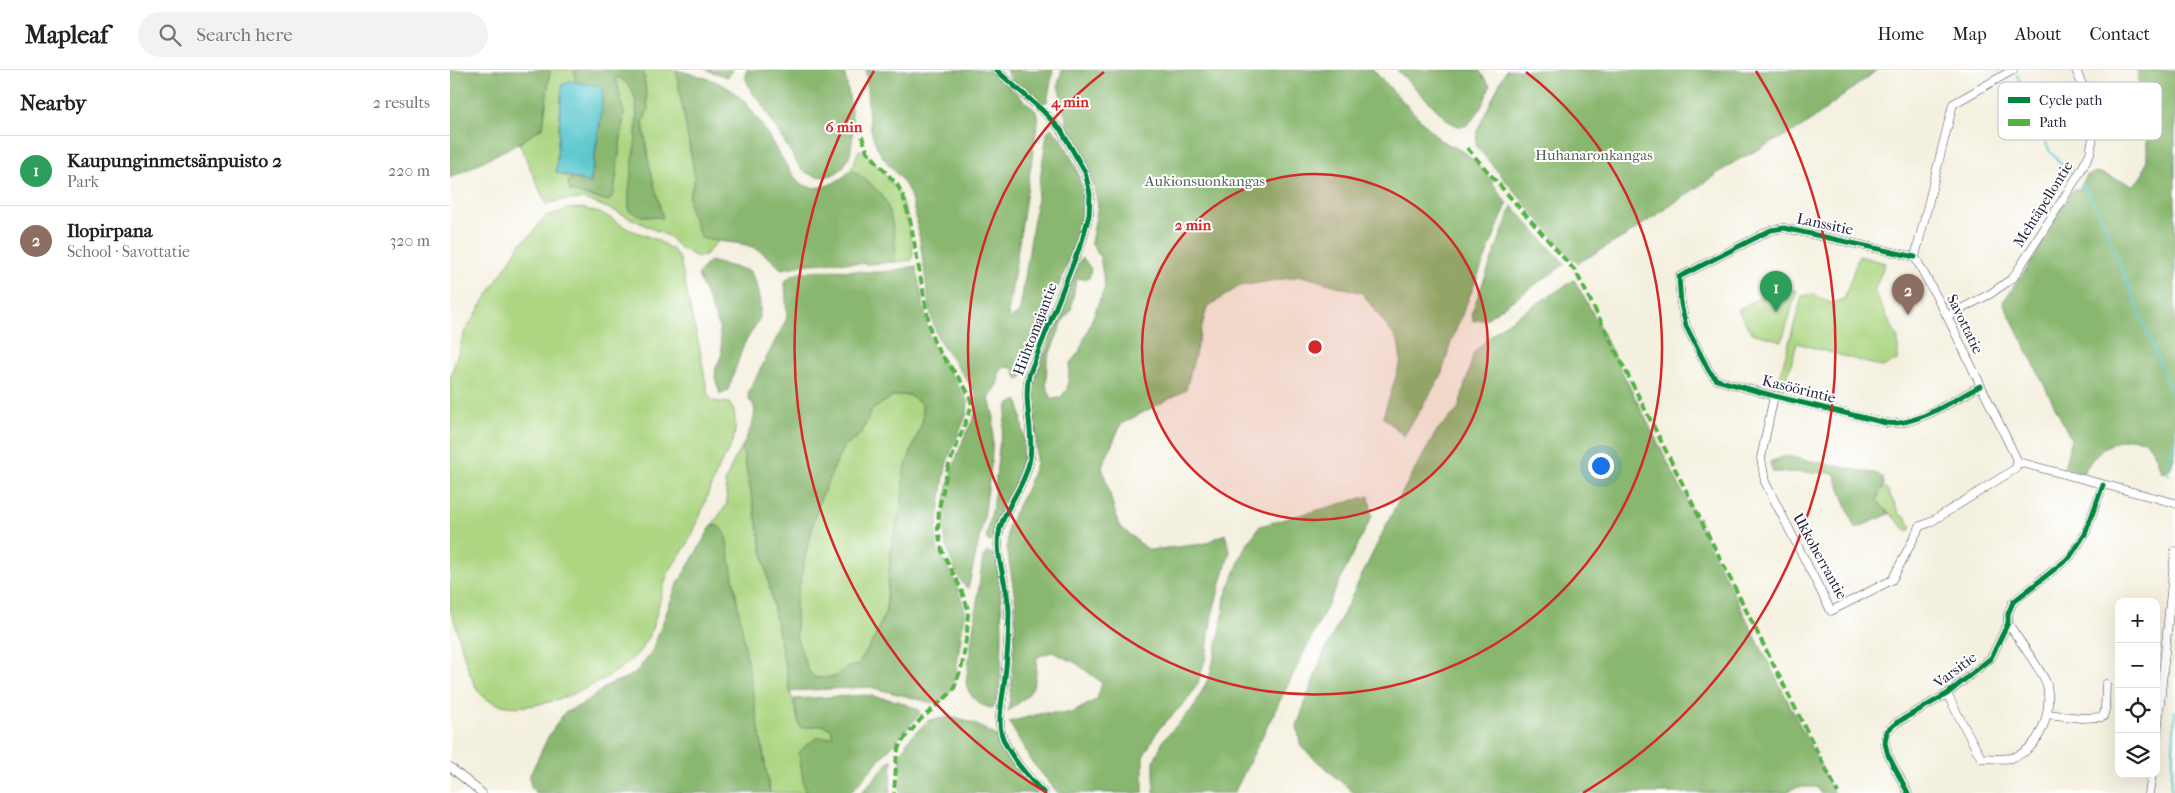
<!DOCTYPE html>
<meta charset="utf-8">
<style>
body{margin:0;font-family:"IM FELL French Canon",serif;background:#f2f2f2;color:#202124}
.controls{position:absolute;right:15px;bottom:15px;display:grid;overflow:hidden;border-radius:10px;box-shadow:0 5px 20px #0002}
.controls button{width:45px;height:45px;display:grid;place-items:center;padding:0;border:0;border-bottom:1px solid #e0e0e0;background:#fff;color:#202124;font:25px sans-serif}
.you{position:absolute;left:1150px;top:395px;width:18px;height:18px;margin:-12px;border:4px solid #fff;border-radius:50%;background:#1a73e8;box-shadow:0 0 0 8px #1a73e833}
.badge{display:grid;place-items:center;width:32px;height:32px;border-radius:50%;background:#c8321e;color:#fff;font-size:16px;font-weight:700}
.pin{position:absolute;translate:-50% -41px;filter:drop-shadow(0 1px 2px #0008)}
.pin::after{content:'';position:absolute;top:26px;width:18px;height:15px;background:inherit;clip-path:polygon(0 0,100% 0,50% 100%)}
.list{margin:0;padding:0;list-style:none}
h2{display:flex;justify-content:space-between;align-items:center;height:65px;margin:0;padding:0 20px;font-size:21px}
h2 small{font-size:16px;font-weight:400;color:#757577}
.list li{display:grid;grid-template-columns:32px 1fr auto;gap:15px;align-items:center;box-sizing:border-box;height:70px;padding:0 20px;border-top:1px solid #e0e0e0}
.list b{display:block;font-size:19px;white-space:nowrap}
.list p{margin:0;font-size:16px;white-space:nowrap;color:#757577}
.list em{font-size:16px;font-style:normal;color:#757577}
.icon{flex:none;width:28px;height:28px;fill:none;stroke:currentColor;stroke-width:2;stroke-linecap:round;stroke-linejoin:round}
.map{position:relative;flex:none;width:1725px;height:723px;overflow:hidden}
header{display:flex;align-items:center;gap:30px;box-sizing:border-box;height:70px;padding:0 25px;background:#fff;border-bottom:1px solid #e0e0e0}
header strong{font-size:24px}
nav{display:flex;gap:28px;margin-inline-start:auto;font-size:18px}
.search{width:350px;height:45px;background:#f2f2f2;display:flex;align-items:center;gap:12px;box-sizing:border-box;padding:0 18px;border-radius:28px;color:#757577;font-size:19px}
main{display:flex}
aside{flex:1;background:#fff}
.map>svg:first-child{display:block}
</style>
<header>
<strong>Mapleaf</strong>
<div class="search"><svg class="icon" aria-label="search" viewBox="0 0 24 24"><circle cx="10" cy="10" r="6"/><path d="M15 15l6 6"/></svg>Search here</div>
<nav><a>Home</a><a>Map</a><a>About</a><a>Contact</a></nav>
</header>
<main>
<aside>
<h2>Nearby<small>2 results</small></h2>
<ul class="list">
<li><span class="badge" style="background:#2e9e5b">1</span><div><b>Kaupunginmetsänpuisto 2</b><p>Park</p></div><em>220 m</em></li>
<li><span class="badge" style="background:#8d6e63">2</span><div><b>Ilopirpana</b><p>School · Savottatie</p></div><em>320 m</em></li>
</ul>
</aside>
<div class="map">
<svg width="1725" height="723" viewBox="0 0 1725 723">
<rect width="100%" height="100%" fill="#fff"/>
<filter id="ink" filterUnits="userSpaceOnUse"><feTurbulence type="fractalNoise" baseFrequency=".02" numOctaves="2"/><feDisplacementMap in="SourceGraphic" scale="10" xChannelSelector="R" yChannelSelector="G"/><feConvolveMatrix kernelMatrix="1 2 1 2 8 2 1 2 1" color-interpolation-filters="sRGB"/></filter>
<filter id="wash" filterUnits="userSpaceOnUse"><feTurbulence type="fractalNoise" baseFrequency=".0096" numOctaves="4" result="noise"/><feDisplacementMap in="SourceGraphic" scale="20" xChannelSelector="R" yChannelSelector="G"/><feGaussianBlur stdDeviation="1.12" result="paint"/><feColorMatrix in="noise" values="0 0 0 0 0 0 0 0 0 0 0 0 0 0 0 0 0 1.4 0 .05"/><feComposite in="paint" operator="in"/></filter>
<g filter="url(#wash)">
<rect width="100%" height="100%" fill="#f4f0df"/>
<!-- green -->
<g fill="#acd682" stroke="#677c5e">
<path d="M100,0H125V12L120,11L112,15L106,102L121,108L118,113L136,126L159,131L164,123L174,44L166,8L169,7C175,12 182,17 184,25C191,44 181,113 179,137L212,148L199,94L193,53L198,38L193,0H226L245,108L239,127L251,168L268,171L255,185L247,187L229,177L218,166L163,140L134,129L112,130L96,134L69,73L93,57Z"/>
<path d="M409,80L414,81L447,119L456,142L463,183L462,190L445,192C447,178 440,137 432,126C425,116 410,108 401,100Z"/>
<path d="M133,138L155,145L178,159L207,170L223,180L230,189L243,252L249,275L258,325L263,331L279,333L284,340C285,349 286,358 284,366C281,379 271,391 266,404C257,424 251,447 241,467C235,480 225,490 219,502C208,526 208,554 193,577C170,610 70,657 34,627C17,614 10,561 0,540V309L15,261L71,173L83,163L94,147L119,139Z"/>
<polygon points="1409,186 1435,193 1424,221 1448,269 1448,290 1432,297 1347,273 1333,322 1326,320 1352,226 1362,224 1381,233 1394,229"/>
<polygon points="1322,220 1347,220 1332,271 1302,263 1288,240"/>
<polygon points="460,325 472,334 473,350 454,401 452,434 441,477 436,541 424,569 408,595 395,598 385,607 365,608 358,600 346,566 346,532 356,482 369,432 393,377 411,364 422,340 443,326"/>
<polygon points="292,377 340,621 350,657 373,655 381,659 383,666 349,683 355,723 320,723 300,607 269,456 262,455 277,434 275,411 285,388"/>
<polygon points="1431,418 1436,418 1451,446 1455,446 1461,457 1458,462 1427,431"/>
</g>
<!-- forest -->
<g fill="#89b770" stroke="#566c56" fill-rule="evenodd">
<polygon points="0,0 100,0 93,57 69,73 0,108"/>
<path d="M125,0H193L198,38L193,53L199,94L213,148L192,146L179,141C176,109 194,54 184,25C182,17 175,12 169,7L166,8L174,44L164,123L159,131L120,121L118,113L121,108L141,113L151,46L153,19L149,16L125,12Z"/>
<path d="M226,0C247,5 270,10 286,24C307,41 320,71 335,93C340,100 345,110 352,114C367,124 391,111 401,100C412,106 422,114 431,124C441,136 448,176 445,192L418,194L387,192L360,194L331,199C299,166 291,177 251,168L239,137V127L245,108Z"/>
<polygon points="256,0 283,0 278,7"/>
<path d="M296,0H394C399,27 416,91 382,105C369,109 360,106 350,98L310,31L301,21L296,9Z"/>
<path d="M416,0H541L586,41L588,49L558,244L561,248L568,244L570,240L597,63L601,58L612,69L626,97L634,127L627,169L573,306L568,310L563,298L554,297L549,304L548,315L539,328L544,348L541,396L534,448L518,519C510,513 505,499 501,490C484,449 500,404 515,365C520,355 529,341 527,330C525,315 495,284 487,265C478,241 477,216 473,191C470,170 467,148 461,128C456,109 439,98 429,81C416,57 418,27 416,0Z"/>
<path d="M556,0H603L597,32L592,33C581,25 560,13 556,0Z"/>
<path d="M612,0H923L990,70L1016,83L1038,106L1057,134L1001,272L991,306L954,366L933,347L951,291L948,271L912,223L852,206L790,216L757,237L736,320L671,354L652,397L669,456L699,480L753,474L775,464L780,481L762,545L756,587L748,613L738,629L708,660L693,687V723H608L582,692L559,652L593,643H622L647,629L652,613L626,593L602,582L587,587C585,621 585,621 558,641L562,613L566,534L557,478L558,456L577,418L586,394V362L581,319L630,190L633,188L641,199L639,208L626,209L621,240L613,251L597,290L596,315L602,329L610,328L617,320L620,293L629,282L655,217L650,187L641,173L648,135L638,93L618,58L608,15Z"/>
<path d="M947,0H1029L1040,16C1034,32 1029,45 1016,56H1008L998,51Z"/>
<polygon points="1056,0 1427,0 1352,57 1286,91 1177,165 1128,193 1122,189 1026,76 1027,61"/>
<path d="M1687,0H1725V384L1721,397L1716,403L1711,401C1707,391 1704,377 1694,371C1683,364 1662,372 1653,379C1644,385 1639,394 1633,403L1614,399L1621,369L1553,232L1586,185L1612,137L1623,120L1629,119L1636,106L1647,102L1683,115L1692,107L1697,88V57L1690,44L1693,35Z"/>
<polygon points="1062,136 1115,194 1036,249 1023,251 1022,242"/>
<polygon points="260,191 300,201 305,210 310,232 310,248 294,274 278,320 270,324 265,308 266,298 272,284 269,256 248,205 255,195"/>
<path d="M466,196L480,270L518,332L517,343L497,392L494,406L486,463L488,481L505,511L515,540L504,614L500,622L493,629L483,633L420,617L340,621L292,377C297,365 313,339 299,330L298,323L337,248L335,212C345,193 411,203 431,202C443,201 455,198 466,196ZM460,325L472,334L473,350L454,401L452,434L441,477L436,541L424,569L408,595L395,598L385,607L365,608L358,600L346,566V532L356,482L369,432L393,377L411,364L422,340L443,326Z"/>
<polygon points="1124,210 1140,238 1384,723 1370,723 1367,717 1346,717 1335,723 904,723 851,677 847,656 871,589 953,421 988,359 1008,340 1024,282 1049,258"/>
<polygon points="567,330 569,333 574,369 572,393 564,417 551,436 542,471 539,472 536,468 543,436 549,377 558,335"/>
<polygon points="1335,386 1428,404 1433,408 1434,415 1429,423 1427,431 1439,444 1405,459 1384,403 1323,402 1320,392"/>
<polygon points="919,426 922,446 784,723 704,723 704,690 714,669 744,637 760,605 771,558 775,527 795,477 810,456"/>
<polygon points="262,455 269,456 276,466 320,723 86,723 81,717 79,707 98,667 114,643 133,634 158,615 185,604 202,581 226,517"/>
<path d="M537,482L543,484C554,500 556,627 542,638C530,637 517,625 516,612L533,487Z"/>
<polygon points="416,625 448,631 469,640 469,645 400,723 355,723 349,683 356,675 369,667 376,668 383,666 381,659 373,655 350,658 344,629"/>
<polygon points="501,647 523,653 547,666 567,700 588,723 450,723 451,684 459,669 479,650"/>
<polygon points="442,689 440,723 411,723"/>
</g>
<!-- water -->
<polygon fill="#5ac7ce" stroke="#3e7484" points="120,11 149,16 153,19 151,46 140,113 106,102 112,15"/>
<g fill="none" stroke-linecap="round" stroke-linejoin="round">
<!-- stream -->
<g stroke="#5ac7ce" stroke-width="2">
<polyline points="1567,5 1600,82 1623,105"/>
<polyline points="1631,114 1637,121 1654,154 1725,331"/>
<polyline points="1719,405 1717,400 1725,370"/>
<polyline points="1721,723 1725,641"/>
</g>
</g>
</g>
<g filter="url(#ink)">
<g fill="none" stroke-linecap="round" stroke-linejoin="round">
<defs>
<g id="minor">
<path d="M546,0L592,40L611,60L635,102L640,124L639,145L632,171L579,305C573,334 584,361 580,388C576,414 557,434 550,458C543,485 558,514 559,541C559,566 557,592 554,616C552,631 548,647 551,662C555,681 580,710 594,723"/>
<polyline points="1563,0 1503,34 1465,187 1497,246 1568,392 1725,433"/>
<path d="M1465,187L1334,158L1321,160L1229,207L1231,234L1236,256L1259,301L1267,310L1324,326L1436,353C1465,357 1504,330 1530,316"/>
<polyline points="1497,246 1540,224 1563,208 1629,104 1640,83 1645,58 1645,46 1626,0"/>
<polyline points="1324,326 1311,388 1315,412 1381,541 1442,510 1470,456 1479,453 1565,399 1568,392"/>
<path d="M1497,624L1531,688C1540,688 1552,690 1561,688C1591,680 1602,642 1597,615C1595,605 1565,565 1558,553"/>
<polyline points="1597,644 1631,648 1653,647 1655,640 1656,614"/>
<polyline points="1706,674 1725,481"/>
<polyline points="0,697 32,723"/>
<polyline points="1458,723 1438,685 1435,673 1437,661 1446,653 1497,624 1541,588 1558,553 1558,544 1563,532 1620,487 1635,464 1653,415"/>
<polyline points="1699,723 1702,704"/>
</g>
</defs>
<!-- minor casing -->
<use href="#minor" stroke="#424154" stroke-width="9"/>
<!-- minor -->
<use href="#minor" stroke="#fff" stroke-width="8"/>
<!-- quiet -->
<g stroke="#55b146" stroke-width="4" stroke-dasharray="8 4" stroke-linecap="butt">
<path d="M408,55L417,81L448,116L453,126L460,150L481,264C489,290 517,310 522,335L498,398L489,438L488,460L492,481L510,517L518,539L517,563L512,596L503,621L470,650L450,674L447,683L444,723"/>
<polyline points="1017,78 1126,202 1388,723"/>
</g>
<defs>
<g id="cycleway">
<path d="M546,0L592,40L611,60L635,102L640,124L639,145L632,171L579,305C573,334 584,361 580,388C576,414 557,434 550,458C543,485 558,514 559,541C559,566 557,592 554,616C552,631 548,647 551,662C555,681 580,710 594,723"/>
<path d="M1465,187L1334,158L1321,160L1229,207L1231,234L1236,256L1259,301L1267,310L1324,326L1436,353C1465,357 1504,330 1530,316"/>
<polyline points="1458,723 1438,685 1435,673 1437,661 1446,653 1497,624 1541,588 1558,553 1558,544 1563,532 1620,487 1635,464 1653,415"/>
</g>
</defs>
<!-- cycleway casing -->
<use href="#cycleway" stroke="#fff" stroke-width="8"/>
<!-- cycleway -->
<use href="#cycleway" stroke="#00873e" stroke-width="5"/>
</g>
</g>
<!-- distance rings -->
<circle cx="865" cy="277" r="173" fill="#d62828" fill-opacity=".12"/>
<g fill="none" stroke="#d62828" stroke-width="2.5">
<circle cx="865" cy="277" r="173"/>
<path d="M1076 2A347 347 0 1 1 654 2"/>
<path d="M597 723A520 520 0 0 1 424 1M1306 1A520 520 0 0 1 1133 723"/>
</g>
<g text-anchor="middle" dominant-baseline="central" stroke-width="4" stroke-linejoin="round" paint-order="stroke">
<!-- park labels -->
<g font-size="15" fill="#526154" stroke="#fff">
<text x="1144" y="85">Huhanaronkangas</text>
<text x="755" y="111">Aukionsuonkangas</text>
</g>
<!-- street labels -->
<g font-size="15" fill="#22223b" stroke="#fff">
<text transform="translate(1593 134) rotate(-58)">Mehtäpellontie</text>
<text transform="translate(1375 154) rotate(12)">Lanssitie</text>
<text transform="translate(1515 254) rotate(64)">Savottatie</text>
<text transform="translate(585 259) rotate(-69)">Hiihtomajantie</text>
<text transform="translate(1349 319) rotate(14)">Kasöörintie</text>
<text transform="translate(1370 486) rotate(61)">Ukkoherrantie</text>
<text transform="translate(1505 600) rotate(-37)">Varsitie</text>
</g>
</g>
<!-- legend -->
<rect x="1548" y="12" width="164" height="58" rx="8" fill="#fff" stroke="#bdbdc4" stroke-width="1"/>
<rect x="1558" y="27" width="22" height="6" fill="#00873e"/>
<rect x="1558" y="49" width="22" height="7" fill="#55b146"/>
<g font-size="14" fill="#22223b">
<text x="1589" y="35">Cycle path</text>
<text x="1589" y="57">Path</text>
</g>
<circle cx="865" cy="277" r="8" fill="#d62828" stroke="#fff" stroke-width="2.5"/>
<g font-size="15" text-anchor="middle" font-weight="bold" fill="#d62828" stroke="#fff" stroke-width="4" stroke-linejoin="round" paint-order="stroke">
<text x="620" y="37">4 min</text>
<text x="394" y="62">6 min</text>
<text x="743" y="160">2 min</text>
</g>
</svg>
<div class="controls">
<button>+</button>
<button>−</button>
<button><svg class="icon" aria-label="locate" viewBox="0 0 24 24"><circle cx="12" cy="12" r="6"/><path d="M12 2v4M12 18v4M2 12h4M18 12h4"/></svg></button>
<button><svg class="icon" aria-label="layers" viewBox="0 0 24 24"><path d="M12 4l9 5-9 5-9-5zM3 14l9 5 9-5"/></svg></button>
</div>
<div class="you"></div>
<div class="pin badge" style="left:1326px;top:242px;background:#2e9e5b">1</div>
<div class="pin badge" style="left:1458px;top:245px;background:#8d6e63">2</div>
</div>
</main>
